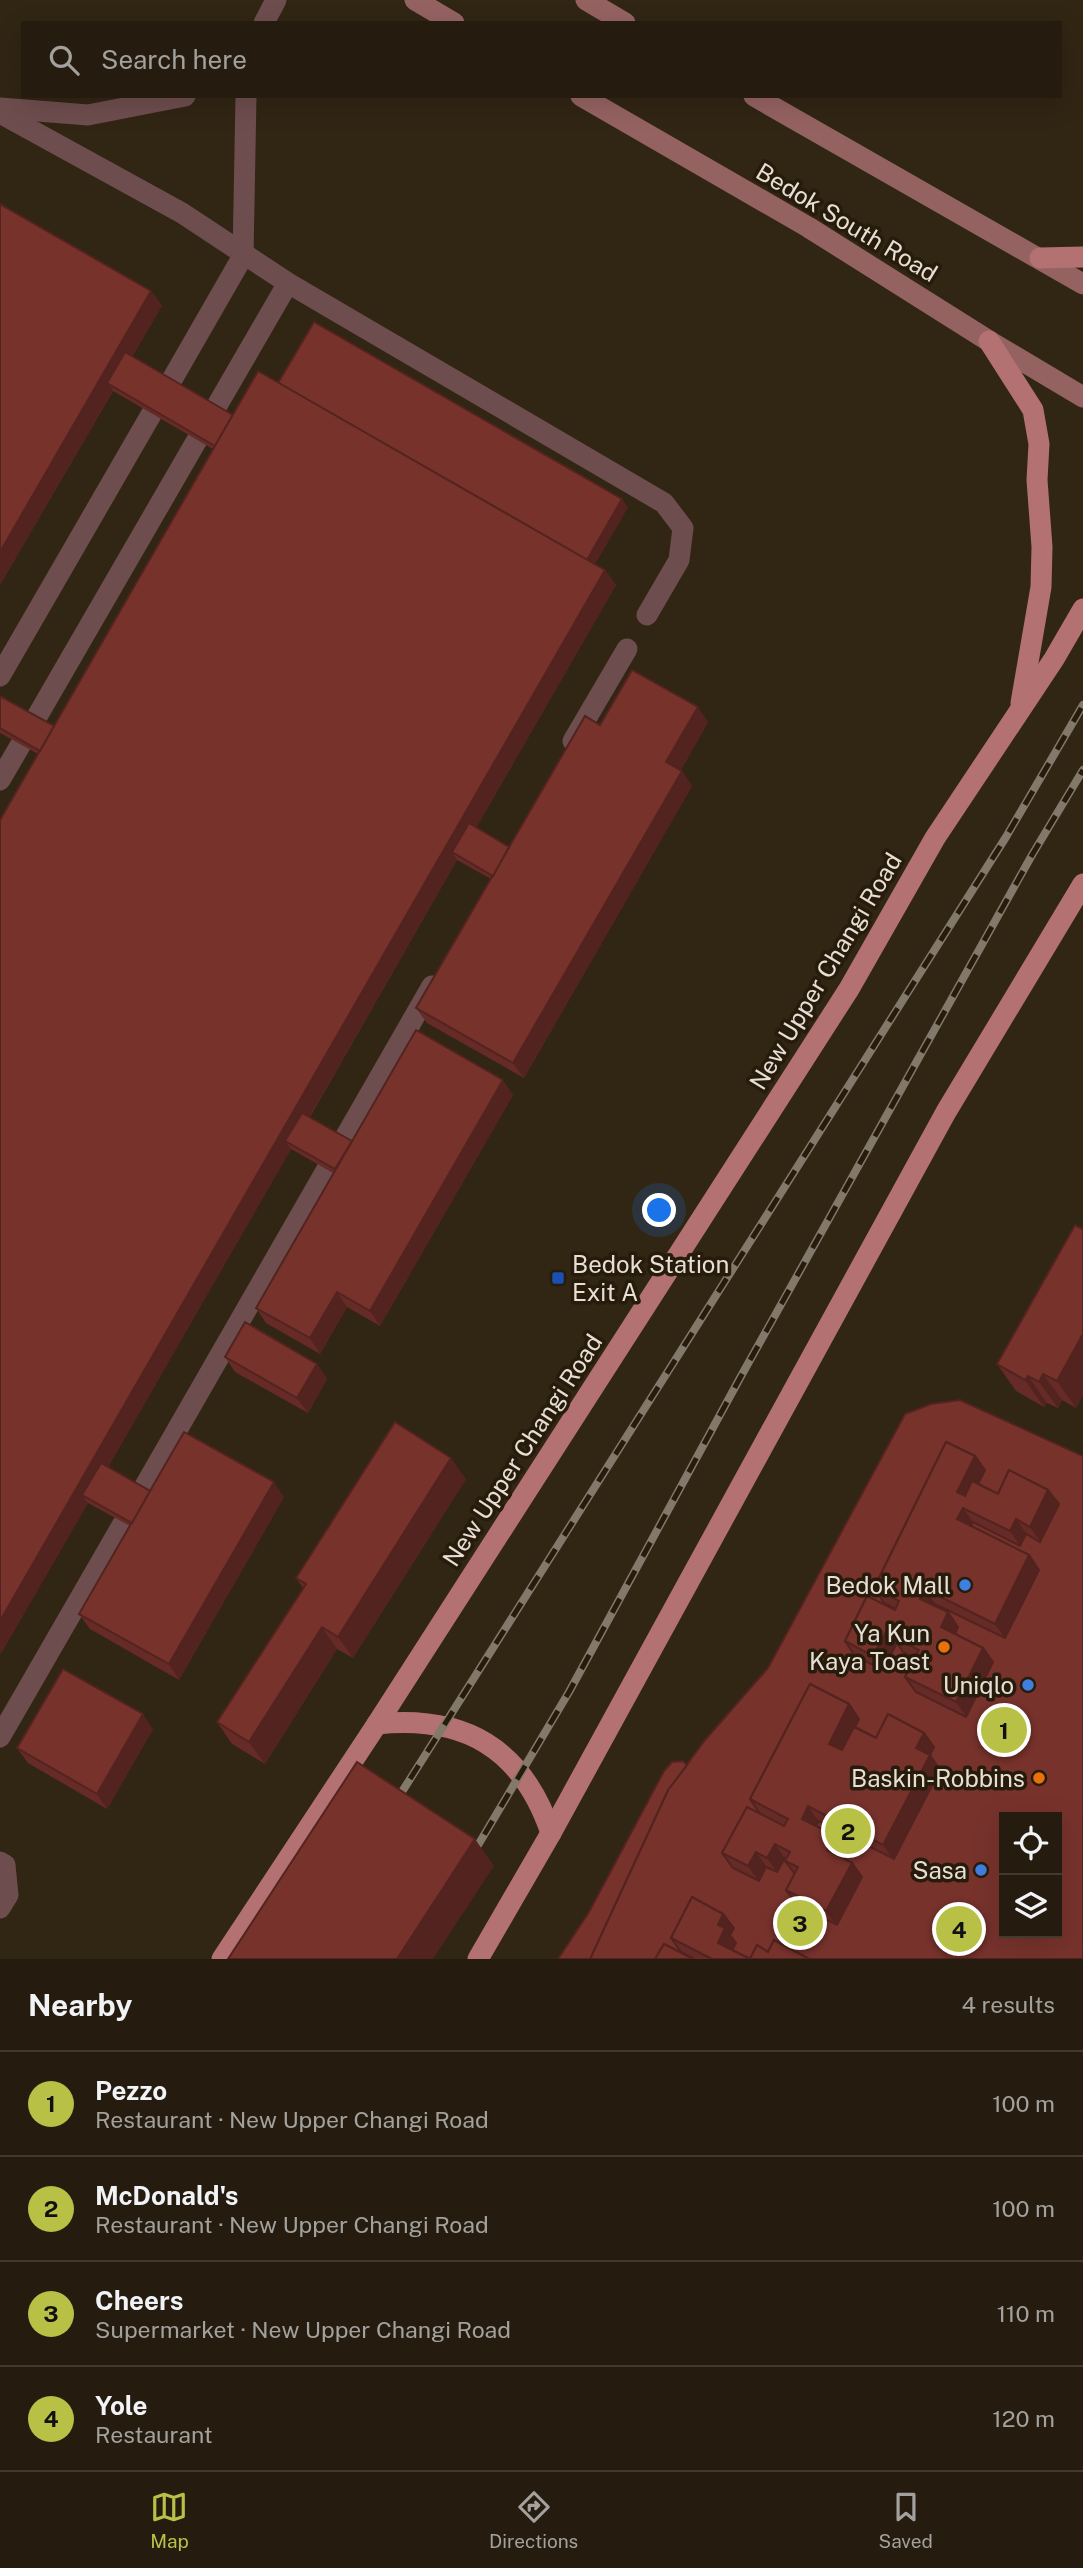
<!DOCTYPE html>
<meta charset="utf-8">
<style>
body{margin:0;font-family:"Public Sans",sans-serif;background:#2d2518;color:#f1f3f6}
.controls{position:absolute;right:21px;bottom:21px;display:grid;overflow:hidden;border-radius:0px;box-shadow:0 7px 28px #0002}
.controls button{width:63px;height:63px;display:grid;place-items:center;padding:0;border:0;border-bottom:2px solid #423a2f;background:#251c0f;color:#f1f3f6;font:35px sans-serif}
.you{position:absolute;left:660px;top:1211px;width:24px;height:24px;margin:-18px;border:5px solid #fff;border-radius:50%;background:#1a73e8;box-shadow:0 0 0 10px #1a73e833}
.badge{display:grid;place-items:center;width:46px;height:46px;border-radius:50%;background:#b9c046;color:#111;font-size:23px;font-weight:700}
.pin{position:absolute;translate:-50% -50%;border:4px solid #fff;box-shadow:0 2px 7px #0006}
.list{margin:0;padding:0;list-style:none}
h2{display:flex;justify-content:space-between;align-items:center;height:91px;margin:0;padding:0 28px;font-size:30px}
h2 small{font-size:23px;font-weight:400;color:#a3a19e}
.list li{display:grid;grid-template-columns:46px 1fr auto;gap:21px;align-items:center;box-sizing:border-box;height:105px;padding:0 28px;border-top:2px solid #423a2f}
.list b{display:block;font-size:26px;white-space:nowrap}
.list p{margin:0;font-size:23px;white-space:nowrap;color:#a3a19e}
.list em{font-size:23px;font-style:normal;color:#a3a19e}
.icon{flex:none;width:38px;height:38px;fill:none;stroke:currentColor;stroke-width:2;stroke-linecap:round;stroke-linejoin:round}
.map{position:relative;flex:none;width:1083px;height:1959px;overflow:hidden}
.search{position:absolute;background:#251c0f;box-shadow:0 7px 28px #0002;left:21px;right:21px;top:21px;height:77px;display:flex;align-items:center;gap:18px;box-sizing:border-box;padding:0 24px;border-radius:0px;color:#a3a19e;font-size:26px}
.sheet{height:511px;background:#251c0f}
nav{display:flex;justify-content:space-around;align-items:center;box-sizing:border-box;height:98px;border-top:2px solid #423a2f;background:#251c0f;font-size:19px;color:#a3a19e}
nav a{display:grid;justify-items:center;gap:4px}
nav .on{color:#b9c046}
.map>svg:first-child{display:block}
</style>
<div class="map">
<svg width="1083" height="1959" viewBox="0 0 1083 1959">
<rect width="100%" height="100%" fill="#312514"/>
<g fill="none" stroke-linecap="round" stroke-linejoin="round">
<!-- lane -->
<g stroke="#6e4d4e" stroke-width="21">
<polyline points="264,23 276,0"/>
<polyline points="0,108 88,115 185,96"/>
<polyline points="0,113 182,213 288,283 664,503 683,528 679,560 647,615"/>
<polyline points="170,383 243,256 246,96"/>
<polyline points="215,409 288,283"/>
<polyline points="0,676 152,413"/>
<polyline points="35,720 197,440"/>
<polyline points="573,741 627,649"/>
<polyline points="0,780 21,744"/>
<polyline points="343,1141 432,986"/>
<polyline points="142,1491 327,1169"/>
<polyline points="0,1737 124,1522"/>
<polyline points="0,1862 5,1865 8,1895 0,1908"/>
</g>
<!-- secondary -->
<g stroke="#956262" stroke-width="21">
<polyline points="415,0 454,23"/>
<polyline points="586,0 625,23"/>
<polyline points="581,96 808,227 989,341 1083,397"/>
<polyline points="754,96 1083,284"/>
</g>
<!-- primary -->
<g stroke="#b37172" stroke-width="21">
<polyline points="1040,258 1083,257"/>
<polyline points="989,341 1033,410 1039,444 1037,480 1042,547 1041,587 1021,703"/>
<path d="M377,1724C465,1715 522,1748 551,1833"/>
<polyline points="222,1959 377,1724 849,989 935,838 1054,659 1083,609"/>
<polyline points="478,1959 551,1833 946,1112 1083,884"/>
</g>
<defs>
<g id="rail">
<polyline points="393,1806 1006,837 1083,705"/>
<polyline points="468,1862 569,1692 740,1378 1032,855 1083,770"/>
</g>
</defs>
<!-- rail casing -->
<use href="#rail" stroke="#83796b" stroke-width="8"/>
<!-- rail -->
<use href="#rail" stroke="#271c0b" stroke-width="5" stroke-dasharray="16" stroke-linecap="butt"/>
</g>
<!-- wall -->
<g fill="#662b26">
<polygon points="0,204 151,291 162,306 132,356 233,415 278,383 628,507 595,564 605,570 616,585 476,828 509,847 600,725 708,722 681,770 692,786 524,1078 427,1023 416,1008 491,879 457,860 310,1117 352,1141 513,1095 380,1326 347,1307 320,1354 266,1323 256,1308 333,1173 291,1149 108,1467 150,1491 284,1497 179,1680 90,1629 79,1614 130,1526 88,1503 0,1655 0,820 38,754 0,733 0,696 54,726 213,449 113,391 0,585"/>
<polygon points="1083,1229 1083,1395 1076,1408 1062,1400 1058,1408 1047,1403 1044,1407 1016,1391 997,1364"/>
<polygon points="225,1357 317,1364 327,1379 308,1413 235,1372"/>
<polygon points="905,1414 1083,1456 1083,1959 558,1959 687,1765 768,1668"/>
<polygon points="466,1479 353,1658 337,1649 265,1764 232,1744 217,1722 303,1588 296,1578"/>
<polygon points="153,1729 107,1809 28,1763 17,1748"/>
</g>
<!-- shaded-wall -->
<g fill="#53231f">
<polygon points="151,291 162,306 115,387 107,383 113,390 0,585 0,552"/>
<polygon points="622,499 628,507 591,571 585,563"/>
<polygon points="605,570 616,585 459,857 452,852 457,860 293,1145 285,1141 291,1149 90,1499 82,1495 88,1503 0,1655 0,1621"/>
<polygon points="698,707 708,722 677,777 666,762"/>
<polygon points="682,771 692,786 524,1078 513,1063"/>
<polygon points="503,1080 513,1095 380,1326 370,1311"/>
<polygon points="337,1292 347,1307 320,1354 310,1338"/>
<polygon points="1083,1334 1083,1395 1076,1408 1057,1381"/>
<polygon points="317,1364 327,1379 308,1413 297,1398"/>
<polygon points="1043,1374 1062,1400 1058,1408 1039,1382"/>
<polygon points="1028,1376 1047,1403 1044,1407 1025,1380"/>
<polygon points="975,1456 1004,1497 963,1508 988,1544 899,1601"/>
<polygon points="451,1458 466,1479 353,1658 338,1637"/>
<polygon points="274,1482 284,1497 179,1680 169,1664"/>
<polygon points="1020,1485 1038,1511 1048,1490 1077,1531 1059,1568 1030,1527 1016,1519 1045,1560 1040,1570 1058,1597 1024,1665 995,1624 1028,1557 1010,1531 1016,1519 1008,1509"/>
<polygon points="925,1589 945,1618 948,1612 977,1653 941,1627 920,1599"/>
<polygon points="891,1622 906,1644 893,1637 916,1670 905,1677 902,1697 873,1656"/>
<polygon points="322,1627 337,1649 265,1764 249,1742"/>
<polygon points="983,1648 1011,1689 985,1743 956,1702"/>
<polygon points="849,1704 878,1746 852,1765 788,1819"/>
<polygon points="143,1714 153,1729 107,1809 97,1794"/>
<polygon points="924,1733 953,1774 912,1886 883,1845 916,1748"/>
<polygon points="808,1806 832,1840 834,1835 863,1877 855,1952 826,1911 802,1819"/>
<polygon points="475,1839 494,1866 433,1959 397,1959"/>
<polygon points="775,1844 787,1862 785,1861 791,1892 767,1858 756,1852 785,1893 777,1908 748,1866 736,1860"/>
<polygon points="723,1914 752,1955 750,1959 718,1943 718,1925"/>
</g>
<!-- building -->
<g fill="#77322c" stroke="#53231f" stroke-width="2" fill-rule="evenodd">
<polygon points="0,204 151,291 0,552"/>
<polygon points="314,322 622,499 587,560 278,383"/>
<polygon points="125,352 233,415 215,446 107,383"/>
<polygon points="258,371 605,570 0,1621 0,820"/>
<polygon points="632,670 698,707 666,762 682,771 513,1063 416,1008 585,716 600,725"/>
<polygon points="0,696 54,726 40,751 0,728"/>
<polygon points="469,823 509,847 493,876 452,852"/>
<polygon points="416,1030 503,1080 370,1311 337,1292 310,1338 256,1308"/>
<polygon points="302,1113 352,1141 335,1169 285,1141"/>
<polygon points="1075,1225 1083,1229 1083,1334 1057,1381 1043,1374 1039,1382 1028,1376 1025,1380 997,1364"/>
<polygon points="245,1322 317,1364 297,1398 225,1357"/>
<path d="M960,1400L1083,1456V1959H809L774,1940L768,1952L757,1945L750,1959L732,1950L736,1943L730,1935L734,1928L723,1914L692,1897L671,1938L681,1952L694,1959L664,1944L655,1959H590L668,1790L705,1740L768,1668L905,1414L931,1404ZM946,1442L975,1456L985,1470L978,1484L998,1494L1009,1470L1048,1490L1059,1504L1040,1542L1026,1534L1020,1546L973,1522L971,1526L1029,1555L1039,1570L1005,1638L935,1604L934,1605L948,1612L958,1627L955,1634L983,1648L993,1662L966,1717L916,1692L905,1677L915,1658L903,1652L897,1643L883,1670L855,1656L845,1641L867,1596L895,1610L896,1609L884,1603L874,1588ZM810,1684L849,1704L859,1719L855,1727L876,1738L888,1714L924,1733L934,1747L930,1755L940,1770L894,1859L819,1821L816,1826L834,1835L845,1850L841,1857L852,1863L862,1877L837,1925L796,1904L786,1890L795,1874L785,1861L786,1859L785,1858L777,1872L766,1867L759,1881L733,1868L722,1853L747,1807L771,1820L760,1814L750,1799ZM1004,1817H1057V1933H1004Z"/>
<polygon points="395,1422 451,1458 338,1637 322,1627 249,1742 217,1722 306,1584 296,1578"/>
<polygon points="184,1432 274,1482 169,1664 79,1614"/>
<polygon points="946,1442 975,1456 957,1492 965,1496 972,1481 998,1494 1009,1470 1048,1490 1030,1527 1016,1519 1010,1531 963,1508 957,1519 1029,1555 995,1624 925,1589 920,1599 948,1612 941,1627 983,1648 956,1702 905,1677 919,1650 893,1637 899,1626 891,1622 873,1656 845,1641 867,1596 895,1610 899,1601 874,1588"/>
<polygon points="101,1463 150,1491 132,1523 82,1495"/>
<polygon points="63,1669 143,1714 97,1794 17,1748"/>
<polygon points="810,1684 849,1704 829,1744 842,1750 854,1727 876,1738 888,1714 924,1733 916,1748 930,1755 883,1845 808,1806 802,1819 834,1835 827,1850 852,1863 826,1911 786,1890 798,1867 785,1861 790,1852 775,1844 767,1858 756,1852 748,1866 722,1853 747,1807 784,1826 788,1819 750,1799"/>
<polygon points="683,1761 687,1765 668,1790 590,1959 558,1959 589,1912 664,1771 672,1762"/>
<polygon points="357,1762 475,1839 397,1959 228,1959"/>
<polygon points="692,1897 723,1914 718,1925 725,1928 718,1943 750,1959 757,1945 768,1952 774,1940 809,1959 712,1959 671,1938"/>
<polygon points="664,1944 693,1959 655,1959"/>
</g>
<!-- markers -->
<rect fill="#1a4fb4" stroke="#271c0b" stroke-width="2.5" x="551" y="1271" width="14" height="14" rx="3.5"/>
<g fill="#3f7fe0" stroke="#271c0b" stroke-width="2.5">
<circle cx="965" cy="1585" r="7"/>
<circle cx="1028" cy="1685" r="7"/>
<circle cx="981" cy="1870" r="7"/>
</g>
<g fill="#e8710a" stroke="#271c0b" stroke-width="2.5">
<circle cx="944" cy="1647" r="7"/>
<circle cx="1039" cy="1778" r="7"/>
</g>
<g text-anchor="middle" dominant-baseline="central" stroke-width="7" stroke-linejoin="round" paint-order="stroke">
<!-- street labels -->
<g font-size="24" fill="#e7dfd5" stroke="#271c0b">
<text transform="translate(847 222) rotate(31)">Bedok South Road</text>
<text transform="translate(825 971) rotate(-59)">New Upper Changi Road</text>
<text transform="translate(522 1450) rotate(-57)">New Upper Changi Road</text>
</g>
<!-- poi labels -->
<g font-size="24" fill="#e7dfd5" stroke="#271c0b" text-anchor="end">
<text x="572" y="1264" text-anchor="start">Bedok Station<tspan x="572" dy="28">Exit A</tspan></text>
<text x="951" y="1585">Bedok Mall</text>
<text x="930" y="1633">Ya Kun<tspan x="930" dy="28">Kaya Toast</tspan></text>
<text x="1014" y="1685">Uniqlo</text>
<text x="1025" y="1778">Baskin-Robbins</text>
<text x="967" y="1870">Sasa</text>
</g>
</g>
</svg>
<div class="controls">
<button><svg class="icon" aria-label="locate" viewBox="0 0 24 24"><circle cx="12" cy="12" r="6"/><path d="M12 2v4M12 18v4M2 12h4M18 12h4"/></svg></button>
<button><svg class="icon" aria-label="layers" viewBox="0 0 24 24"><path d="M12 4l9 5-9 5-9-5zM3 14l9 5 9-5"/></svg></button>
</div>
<div class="you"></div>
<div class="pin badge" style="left:1004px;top:1730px">1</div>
<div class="pin badge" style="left:848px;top:1831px">2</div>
<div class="pin badge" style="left:800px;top:1923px">3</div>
<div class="pin badge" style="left:959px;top:1929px">4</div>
<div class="search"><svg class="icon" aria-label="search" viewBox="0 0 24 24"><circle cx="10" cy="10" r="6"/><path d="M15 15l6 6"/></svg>Search here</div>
</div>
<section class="sheet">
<h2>Nearby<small>4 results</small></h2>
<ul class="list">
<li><span class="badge">1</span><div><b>Pezzo</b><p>Restaurant · New Upper Changi Road</p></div><em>100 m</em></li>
<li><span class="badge">2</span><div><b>McDonald's</b><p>Restaurant · New Upper Changi Road</p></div><em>100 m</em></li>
<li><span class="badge">3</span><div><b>Cheers</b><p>Supermarket · New Upper Changi Road</p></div><em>110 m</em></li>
<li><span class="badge">4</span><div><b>Yole</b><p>Restaurant</p></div><em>120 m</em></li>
</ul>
</section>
<nav>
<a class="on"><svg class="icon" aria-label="map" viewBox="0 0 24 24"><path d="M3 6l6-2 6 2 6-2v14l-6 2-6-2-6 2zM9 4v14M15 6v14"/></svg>Map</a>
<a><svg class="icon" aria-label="directions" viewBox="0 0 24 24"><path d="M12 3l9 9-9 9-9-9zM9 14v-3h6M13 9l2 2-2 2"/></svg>Directions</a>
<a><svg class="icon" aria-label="saved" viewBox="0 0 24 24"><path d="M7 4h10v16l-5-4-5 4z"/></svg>Saved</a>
</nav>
